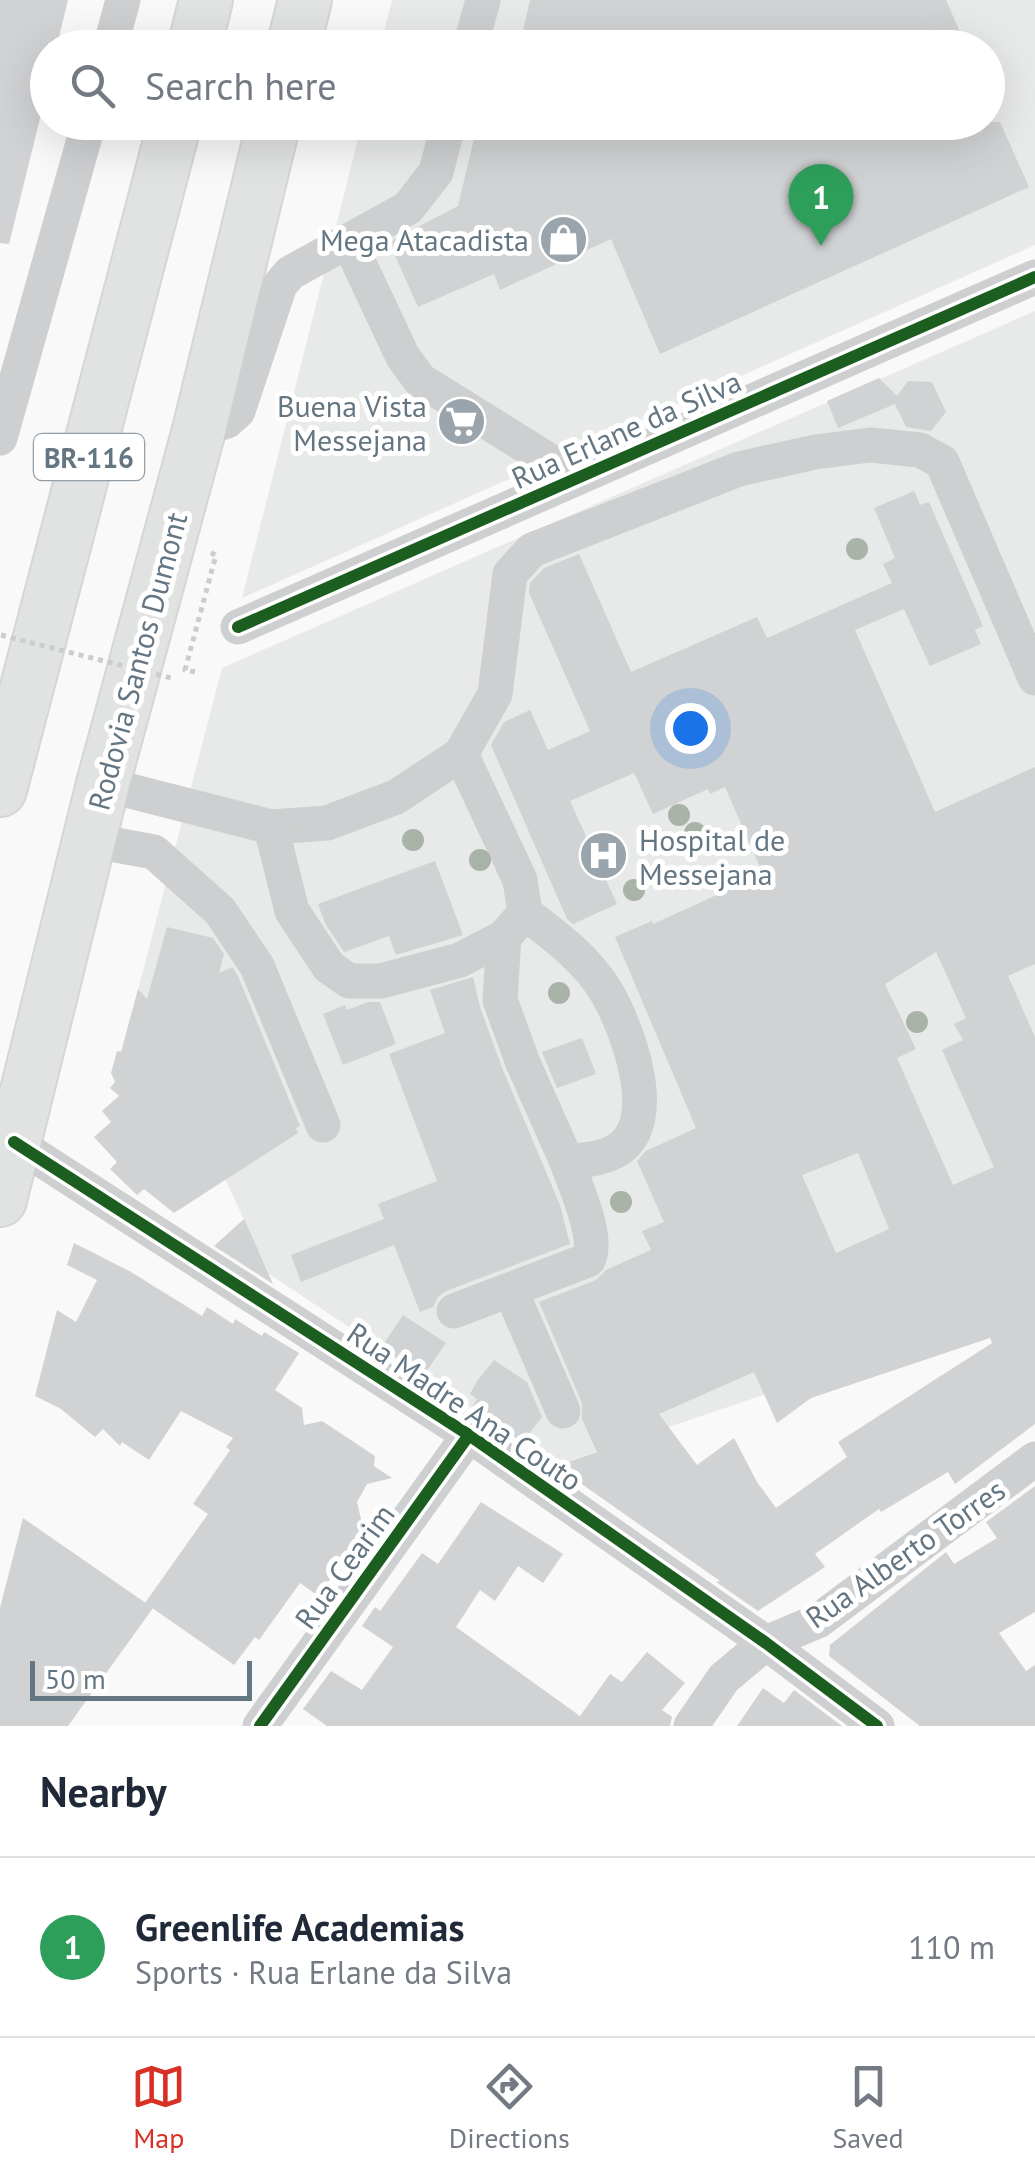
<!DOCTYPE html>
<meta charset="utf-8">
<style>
body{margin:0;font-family:"PT Sans",sans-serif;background:#f2f2f3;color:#1f2937}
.scale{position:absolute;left:30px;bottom:25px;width:222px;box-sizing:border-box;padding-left:10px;border:5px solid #657683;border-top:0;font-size:28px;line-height:35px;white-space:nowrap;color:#657683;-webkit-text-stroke:8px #fff;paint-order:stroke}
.you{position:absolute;left:690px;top:728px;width:35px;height:35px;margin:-25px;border:8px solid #fff;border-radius:50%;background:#1a73e8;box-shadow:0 0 0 15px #1a73e833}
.badge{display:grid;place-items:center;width:65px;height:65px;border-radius:50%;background:#d93025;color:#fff;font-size:32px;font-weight:700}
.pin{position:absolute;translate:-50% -82px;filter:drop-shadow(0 2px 5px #0008)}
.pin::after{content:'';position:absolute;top:52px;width:35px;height:30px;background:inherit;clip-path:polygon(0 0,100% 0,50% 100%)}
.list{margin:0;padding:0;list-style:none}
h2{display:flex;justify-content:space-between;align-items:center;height:130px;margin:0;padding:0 40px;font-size:42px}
h2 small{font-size:32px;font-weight:400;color:#747a83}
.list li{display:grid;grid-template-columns:65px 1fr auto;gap:30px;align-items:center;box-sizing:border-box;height:180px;padding:0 40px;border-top:2px solid #e0e1e3}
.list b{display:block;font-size:38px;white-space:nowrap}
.list p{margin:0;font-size:32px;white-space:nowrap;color:#747a83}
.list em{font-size:32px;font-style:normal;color:#747a83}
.icon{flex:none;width:55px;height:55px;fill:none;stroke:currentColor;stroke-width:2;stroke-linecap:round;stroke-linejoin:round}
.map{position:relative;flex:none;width:1035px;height:1726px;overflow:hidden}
.search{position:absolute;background:#fff;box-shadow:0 10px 40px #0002;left:30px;right:30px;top:30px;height:110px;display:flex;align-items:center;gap:25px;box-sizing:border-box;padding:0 35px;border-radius:55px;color:#747a83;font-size:38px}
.sheet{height:310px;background:#fff}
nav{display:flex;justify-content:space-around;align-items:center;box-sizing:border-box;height:140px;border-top:2px solid #e0e1e3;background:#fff;font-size:28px;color:#747a83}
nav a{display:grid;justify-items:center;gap:5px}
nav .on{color:#d93025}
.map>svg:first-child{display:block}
</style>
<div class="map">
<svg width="1035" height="1726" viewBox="0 0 1035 1726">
<rect width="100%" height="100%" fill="#f9f9f9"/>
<!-- built -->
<g fill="#e8e9e9">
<polygon points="392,0 1035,0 1035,245 242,598 362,123 988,122 988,48 380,47"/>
<polygon points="1035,311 1035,1303 557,1465 269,1274 138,990 222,668"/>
</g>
<!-- building -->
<g fill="#d0d2d3" fill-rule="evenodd">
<polygon points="0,0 68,0 57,45 48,43 48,86 9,244 0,243"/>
<polygon points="530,0 946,0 967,48 519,48"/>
<polygon points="478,122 1000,122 1029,187 660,354 611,239 500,290 494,274 418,307 389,242 458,206"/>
<polygon points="879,378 897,396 908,381 932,382 946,412 931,431 906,427 895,404 838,428 827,401"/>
<path d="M914,491L920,505L929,502L983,626L975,630L981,644L930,666L904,609L855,630L935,812L1035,767V964L1008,976L1035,1037V1424L955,1484L948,1472L881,1512L879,1509L815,1554L825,1567L758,1611L716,1582L720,1581L556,1466L597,1452L582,1419V1403L539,1302L596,1280L606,1270L651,1250L642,1231L664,1222L637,1161L646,1151L696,1128L615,937L652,921L653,924L763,874L725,787L710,794L708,789L653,814L634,773L570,801L617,904L573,924L567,919L491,745L504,722L530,710L548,750L590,731L529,593L530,583L544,568L579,554L631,672L757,617L767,638L892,583L883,564L895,558L874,508ZM936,952L966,1018L954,1024L963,1040L942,1050L994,1167L953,1185L897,1058L916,1049L885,984ZM858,1153L889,1229L836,1253L802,1175ZM990,1338L992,1343L838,1442L847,1457L776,1508L757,1482L734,1438L697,1465L659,1414L754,1372L777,1423L811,1398Z"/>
<polygon points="435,861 463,935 396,955 389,936 344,952 325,923 318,904"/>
<polygon points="167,927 213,938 224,954 219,973 232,967 238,976 300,1126 296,1128 298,1133 174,1213 144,1189 137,1195 110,1169 117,1162 94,1137 111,1122 102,1111 119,1096 110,1088 115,1082 111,1073 117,1051 121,1052 138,989 147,999"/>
<polygon points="473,977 480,1007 503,1070 560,1205 570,1244 446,1291 438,1297 433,1307 420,1312 394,1245 301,1282 291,1255 384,1219 378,1204 437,1181 389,1054 445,1033 430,990"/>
<polygon points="368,1002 380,1002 396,1044 343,1065 323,1014 345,1005 347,1010"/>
<polygon points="582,1038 596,1074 557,1088 542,1052"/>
<polygon points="244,1219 255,1243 273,1284 214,1246"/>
<polygon points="74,1243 131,1272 202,1316 207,1307 233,1324 235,1319 262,1336 264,1332 299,1353 275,1390 302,1408 304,1425 322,1421 375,1456 374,1466 392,1478 367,1484 357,1502 364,1532 318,1596 300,1583 259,1640 255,1637 234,1665 145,1603 208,1514 193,1504 230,1450 226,1447 233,1438 181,1411 149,1460 122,1442 120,1446 103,1429 95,1437 61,1409 35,1396 57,1310 76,1322 97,1280 67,1265"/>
<polygon points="403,1315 446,1343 423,1376 381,1348"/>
<polygon points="494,1360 527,1382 542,1417 522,1442 471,1409 477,1399 470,1394 477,1381"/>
<polygon points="1035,1486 1035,1612 999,1633 1026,1671 1035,1665 1035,1726 920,1726 829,1656 830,1645 946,1552 954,1564 997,1538 986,1522"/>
<polygon points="481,1502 563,1554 543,1583 518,1566 495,1601 480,1590 456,1627 580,1716 610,1674 622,1682 647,1652 685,1683 662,1710 672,1717 670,1726 327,1726 303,1709 331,1671 362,1690 393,1647 362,1626 375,1607 380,1611 422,1553 438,1564"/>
<polygon points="23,1518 153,1608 68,1726 0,1726 0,1608"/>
<polygon points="763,1688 784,1703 794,1690 842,1726 737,1726"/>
</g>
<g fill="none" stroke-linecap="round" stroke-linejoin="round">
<defs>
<g id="highway">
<polyline points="194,48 206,0"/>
<polyline points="293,48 305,0"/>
<polyline points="0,790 175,122"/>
<polyline points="0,1200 103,784 199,430 274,122"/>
</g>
</defs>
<!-- highway casing -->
<use href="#highway" stroke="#d5d6d6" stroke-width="56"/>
<!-- path -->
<polyline stroke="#cbcccd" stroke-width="5" stroke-dasharray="5 5" stroke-linecap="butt" points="195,672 185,670 216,555 209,552"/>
<!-- minor -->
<g stroke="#cecfd0" stroke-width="35">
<polyline points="110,48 123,0"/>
<polyline points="470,48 483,0"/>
<polyline points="349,242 403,357 420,380 577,478"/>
<polyline points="199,430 227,421 238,411 280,285 290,273 408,208 436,172 449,122"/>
<polyline points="0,438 89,122"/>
<polyline points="238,627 1035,277"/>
<polyline points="103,784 271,827 327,823 396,797 461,754 495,694 510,574 532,550 739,469 815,452 870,445 920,450 942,462 1035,678"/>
<polyline points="271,827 292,911 329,967 349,981 381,981 460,960 504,937 525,913 520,880 461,754"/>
<polyline points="89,840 154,852 220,911 257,966 323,1125"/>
<path d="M504,937L500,1000L523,1063L567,1162C584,1160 604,1159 619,1149C662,1119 627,1028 607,993C588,960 554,935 525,913"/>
<polyline points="14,1142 469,1435 766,1643 877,1726"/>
<polyline points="511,1291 563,1411"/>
<path d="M454,1311L588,1260C600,1239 575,1185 567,1162"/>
<polyline points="260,1726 469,1435"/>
<polyline points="691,1726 724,1678 766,1643 818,1621 1035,1459"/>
</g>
<!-- highway -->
<use href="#highway" stroke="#e1e2e2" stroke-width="52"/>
<!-- path-bridge -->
<polyline stroke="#cbcccd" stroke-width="5" stroke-dasharray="5 5" stroke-linecap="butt" points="1,635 175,679"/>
<defs>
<g id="cycleway">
<polyline points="238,627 1035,277"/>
<polyline points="14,1142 469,1435 766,1643 877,1726"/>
<polyline points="260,1726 469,1435"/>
</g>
</defs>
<!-- cycleway casing -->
<use href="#cycleway" stroke="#fff" stroke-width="19"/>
<!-- cycleway -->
<use href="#cycleway" stroke="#1b5e20" stroke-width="12"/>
</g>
<!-- trees -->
<g fill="#a9b3a7">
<circle cx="857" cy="549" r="11"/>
<circle cx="679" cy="815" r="11"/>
<circle cx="695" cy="833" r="11"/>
<circle cx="413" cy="840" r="11"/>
<circle cx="480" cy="860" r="11"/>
<circle cx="634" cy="890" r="11"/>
<circle cx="559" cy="993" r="11"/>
<circle cx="917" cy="1022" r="11"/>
<circle cx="621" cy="1202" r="11"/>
</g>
<!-- icons -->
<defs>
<symbol id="shop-disc" viewBox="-11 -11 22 22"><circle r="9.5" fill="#99a4ac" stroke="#fff"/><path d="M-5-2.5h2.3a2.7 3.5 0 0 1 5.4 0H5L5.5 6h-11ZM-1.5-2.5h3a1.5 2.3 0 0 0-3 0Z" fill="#fff"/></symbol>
<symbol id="supermarket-disc" viewBox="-11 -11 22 22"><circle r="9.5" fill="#99a4ac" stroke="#fff"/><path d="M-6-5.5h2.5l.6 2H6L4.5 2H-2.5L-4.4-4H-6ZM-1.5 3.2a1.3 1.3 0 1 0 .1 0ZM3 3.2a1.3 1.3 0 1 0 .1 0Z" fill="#fff"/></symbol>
<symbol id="hospital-disc" viewBox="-11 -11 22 22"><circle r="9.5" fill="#99a4ac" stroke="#fff"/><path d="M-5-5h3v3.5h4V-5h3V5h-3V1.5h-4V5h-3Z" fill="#fff"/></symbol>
</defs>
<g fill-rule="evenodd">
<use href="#shop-disc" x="536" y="212" width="55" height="55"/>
<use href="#supermarket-disc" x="434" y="394" width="55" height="55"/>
<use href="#hospital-disc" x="576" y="828" width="55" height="55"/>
</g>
<g text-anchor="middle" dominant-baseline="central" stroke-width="10" stroke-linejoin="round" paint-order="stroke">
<!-- shield labels -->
<rect fill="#fff" stroke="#939fa8" stroke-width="2.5" x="34" y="434" width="110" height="46" rx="8"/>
<g font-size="28" font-weight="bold" fill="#657683">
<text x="89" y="457">BR-116</text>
</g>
<!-- poi labels -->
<g font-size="30" fill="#657683" stroke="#fff" text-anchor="end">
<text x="529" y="239">Mega Atacadista</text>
<text x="427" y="405">Buena Vista<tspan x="427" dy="34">Messejana</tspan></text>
<text x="639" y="839" text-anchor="start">Hospital de<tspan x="639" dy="34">Messejana</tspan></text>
</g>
<!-- street labels -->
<g font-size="30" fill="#657683" stroke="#fff">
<text transform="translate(626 429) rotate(-24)">Rua Erlane da Silva</text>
<text transform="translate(137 661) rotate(-75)">Rodovia Santos Dumont</text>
<text transform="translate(465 1406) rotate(34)">Rua Madre Ana Couto</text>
<text transform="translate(905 1553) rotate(-35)">Rua Alberto Torres</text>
<text transform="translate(344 1566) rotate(-54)">Rua Cearim</text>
</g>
</g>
</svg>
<div class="scale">50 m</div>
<div class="you"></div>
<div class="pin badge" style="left:821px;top:246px;background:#2e9e5b">1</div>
<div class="search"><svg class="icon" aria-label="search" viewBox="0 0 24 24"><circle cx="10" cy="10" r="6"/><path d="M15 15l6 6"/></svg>Search here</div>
</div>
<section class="sheet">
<h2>Nearby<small></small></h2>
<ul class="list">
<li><span class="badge" style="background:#2e9e5b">1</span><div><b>Greenlife Academias</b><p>Sports · Rua Erlane da Silva</p></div><em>110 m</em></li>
</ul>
</section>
<nav>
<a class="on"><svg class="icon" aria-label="map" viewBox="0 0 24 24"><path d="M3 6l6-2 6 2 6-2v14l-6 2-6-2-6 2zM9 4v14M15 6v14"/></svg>Map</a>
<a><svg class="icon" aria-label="directions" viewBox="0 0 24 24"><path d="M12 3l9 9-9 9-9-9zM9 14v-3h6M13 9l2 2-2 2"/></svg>Directions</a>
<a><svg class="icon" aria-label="saved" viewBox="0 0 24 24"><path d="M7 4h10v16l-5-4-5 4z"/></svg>Saved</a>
</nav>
